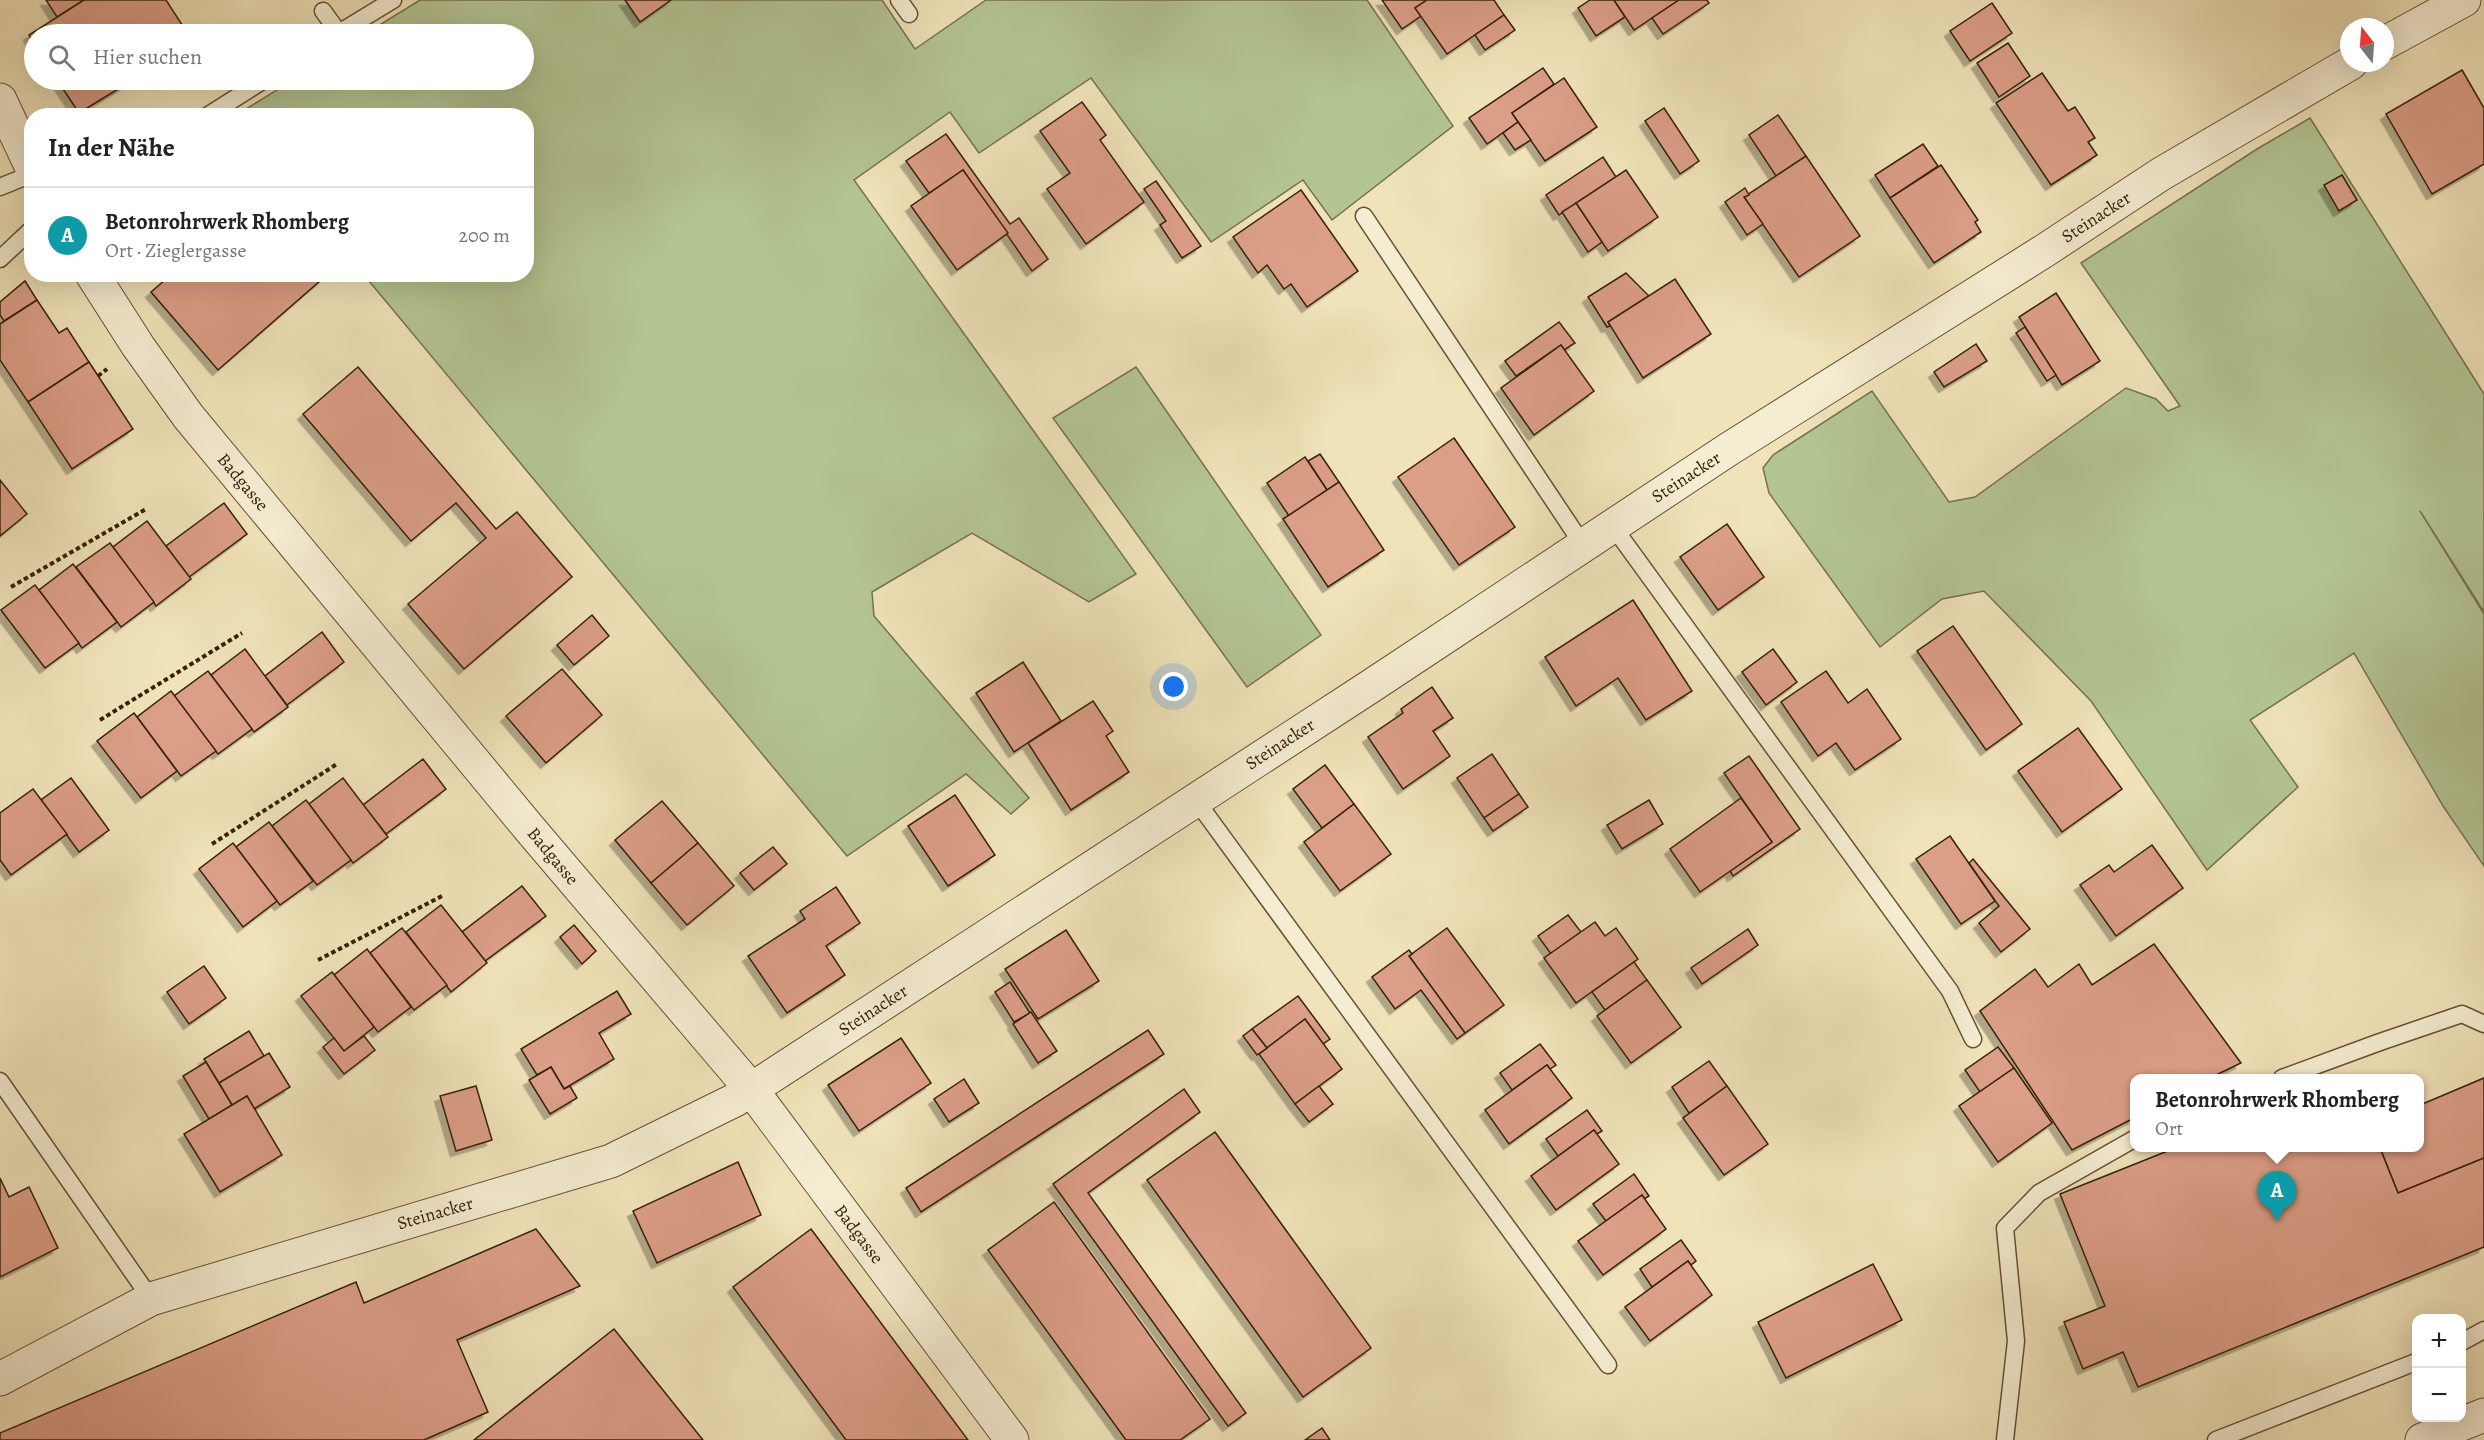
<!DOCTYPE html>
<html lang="de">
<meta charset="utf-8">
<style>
body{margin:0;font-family:Alegreya,serif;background:#f6f6f6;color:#222}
.controls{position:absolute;right:18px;bottom:18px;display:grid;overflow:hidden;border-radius:12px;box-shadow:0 6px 24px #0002}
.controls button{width:54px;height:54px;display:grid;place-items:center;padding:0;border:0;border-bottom:2px solid #e0e0e0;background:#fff;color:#222;font:30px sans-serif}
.compass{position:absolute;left:2340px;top:18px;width:54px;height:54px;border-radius:50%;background:#fff;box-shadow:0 6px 24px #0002;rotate:343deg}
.you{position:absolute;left:1174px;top:687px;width:21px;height:21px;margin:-15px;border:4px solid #fff;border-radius:50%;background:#1a73e8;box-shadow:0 0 0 9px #1a73e833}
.badge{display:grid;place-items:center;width:39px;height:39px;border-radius:50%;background:#8f2418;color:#fff;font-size:20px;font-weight:700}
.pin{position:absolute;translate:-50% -50px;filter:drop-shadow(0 2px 3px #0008)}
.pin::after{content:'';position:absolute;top:32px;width:21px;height:18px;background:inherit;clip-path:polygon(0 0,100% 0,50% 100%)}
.popup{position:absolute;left:2130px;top:1074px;width:294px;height:78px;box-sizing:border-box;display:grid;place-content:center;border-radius:12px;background:#fff;filter:drop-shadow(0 2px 4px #0005);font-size:20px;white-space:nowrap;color:#767676}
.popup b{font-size:22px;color:#222}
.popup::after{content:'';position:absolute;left:50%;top:100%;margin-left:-12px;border:12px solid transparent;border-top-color:#fff}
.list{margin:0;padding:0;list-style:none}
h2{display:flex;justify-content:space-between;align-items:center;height:78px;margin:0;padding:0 24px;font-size:26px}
h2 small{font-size:20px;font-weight:400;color:#767676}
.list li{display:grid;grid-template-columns:39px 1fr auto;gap:18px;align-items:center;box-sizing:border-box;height:96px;padding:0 24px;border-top:2px solid #e0e0e0}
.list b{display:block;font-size:22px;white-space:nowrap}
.list p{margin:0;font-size:20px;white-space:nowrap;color:#767676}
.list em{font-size:20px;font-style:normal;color:#767676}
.icon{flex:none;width:33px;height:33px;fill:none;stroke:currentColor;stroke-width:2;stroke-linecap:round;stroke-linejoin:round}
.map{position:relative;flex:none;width:2484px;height:1440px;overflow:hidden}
.search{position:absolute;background:#fff;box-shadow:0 6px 24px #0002;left:24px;top:24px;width:510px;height:66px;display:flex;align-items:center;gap:15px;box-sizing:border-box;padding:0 21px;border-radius:33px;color:#767676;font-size:22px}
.panel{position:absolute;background:#fff;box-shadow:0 6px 24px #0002;left:24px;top:108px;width:510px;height:174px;border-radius:24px}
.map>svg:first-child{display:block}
</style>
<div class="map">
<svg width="2484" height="1440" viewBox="0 0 2484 1440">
<defs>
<filter id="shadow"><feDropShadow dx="-5.5" dy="5.5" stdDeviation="0" flood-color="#0004"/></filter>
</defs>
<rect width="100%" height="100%" fill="#f0e3b9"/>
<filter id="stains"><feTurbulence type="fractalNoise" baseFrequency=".00333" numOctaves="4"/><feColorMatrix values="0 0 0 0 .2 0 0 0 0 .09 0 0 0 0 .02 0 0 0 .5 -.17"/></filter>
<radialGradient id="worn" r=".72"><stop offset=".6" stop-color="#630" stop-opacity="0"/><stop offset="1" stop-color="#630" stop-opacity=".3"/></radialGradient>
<!-- green -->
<g fill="#b4c594" stroke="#767250" stroke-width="1.5">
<polygon points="420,0 625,0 640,22 671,0 882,0 915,49 986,0 1367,0 1453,126 1332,220 1303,180 1211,242 1091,78 979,153 950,112 854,180 1136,574 1089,602 972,533 872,592 874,616 1029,798 1011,814 966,774 847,856 364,275 526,274 526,116 235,116 293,80 524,80 524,34 365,34"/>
<polygon points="2310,118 2484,394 2484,612 2420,511 2484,614 2484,866 2443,806 2354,653 2250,720 2298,787 2207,870 2091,701 1984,591 1942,599 1880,647 1769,493 1763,468 1773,455 1872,391 1949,502 1975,497 2126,388 2156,399 2168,411 2180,406 2081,263 2257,149"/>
<polygon points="1136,367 1321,635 1247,687 1053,418"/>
</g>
<!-- building -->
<g fill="#db9e87" stroke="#38200b" stroke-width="1.5" filter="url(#shadow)">
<polygon points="46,0 84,0 57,17"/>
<polygon points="84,0 166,0 188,34 34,34 34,44 29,35"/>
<polygon points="625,0 671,0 640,22"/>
<polygon points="1382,0 1427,0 1415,8 1421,16 1402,29"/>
<polygon points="1427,0 1494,0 1504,15 1447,54 1415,8"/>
<polygon points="1590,0 1614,0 1625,17 1596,36 1578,8"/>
<polygon points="1614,0 1679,0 1634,30"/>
<polygon points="1679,0 1707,0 1709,3 1663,34 1652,18"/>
<polygon points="1992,3 2012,33 1970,61 1950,31"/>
<polygon points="1504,15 1515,30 1485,50 1475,35"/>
<polygon points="2008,43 2030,76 1999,97 1977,63"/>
<polygon points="1543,68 1554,84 1512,113 1518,122 1487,144 1469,118"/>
<polygon points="2462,70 2484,108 2484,164 2432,194 2386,114"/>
<polygon points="2042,73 2068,111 2075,107 2095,138 2088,142 2097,155 2051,185 1996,103"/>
<polygon points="1564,78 1597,127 1545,161 1512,113"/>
<polygon points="57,80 133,80 79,113"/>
<polygon points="1082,102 1106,135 1100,140 1144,202 1086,244 1047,189 1070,173 1040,131"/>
<polygon points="1664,108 1699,161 1680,174 1645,121"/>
<polygon points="1778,115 1806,156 1776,176 1749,135"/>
<polygon points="1518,122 1531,140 1515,150 1503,133"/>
<polygon points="946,134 1010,224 1019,218 1048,259 1032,271 963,170 929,193 906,161"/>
<polygon points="1923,144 1938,166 1890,198 1875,175"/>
<polygon points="1806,156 1860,236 1799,277 1744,197"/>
<polygon points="1603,157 1616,177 1559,215 1546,195"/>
<polygon points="1941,165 1978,220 1975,222 1981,232 1934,263 1890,198"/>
<polygon points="963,170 1008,233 957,270 911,206"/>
<polygon points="1626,170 1658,217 1608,251 1576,203"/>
<polygon points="2342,175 2357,200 2339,211 2324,185"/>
<polygon points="1156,181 1201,246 1182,258 1160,225 1166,221 1144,189"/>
<polygon points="1745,188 1749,195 1744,197 1763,224 1747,235 1725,202"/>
<polygon points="1301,190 1358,271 1307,307 1291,284 1284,289 1267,265 1258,273 1233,237"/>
<polygon points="1576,203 1602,242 1588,252 1562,212"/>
<polygon points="1626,273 1649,296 1608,322 1610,326 1607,327 1588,297"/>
<polygon points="172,274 328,274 218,370 151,292"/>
<polygon points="1675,279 1711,334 1643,378 1608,322"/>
<polygon points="25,281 37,300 4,321 0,315 0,302"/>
<polygon points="2056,293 2100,361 2062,385 2019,317"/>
<polygon points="37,300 59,333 67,328 89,362 28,402 0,360 0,324"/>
<polygon points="1559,322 1575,343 1564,350 1561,345 1516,376 1505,361"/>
<polygon points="2025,327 2056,375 2047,381 2016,333"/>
<polygon points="1976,344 1987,361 1944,387 1934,372"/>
<polygon points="1561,345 1594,391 1534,435 1501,388"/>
<polygon points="89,362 133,429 72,469 28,402"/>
<polygon points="358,367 496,529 517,512 572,577 464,669 408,604 486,538 456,503 411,541 303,414"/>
<polygon points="1454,438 1515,527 1459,565 1398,477"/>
<polygon points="1320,454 1339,482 1327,490 1308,461"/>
<polygon points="1305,457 1327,490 1289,516 1267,483"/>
<polygon points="0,480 27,514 0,536"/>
<polygon points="1339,482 1384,550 1328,587 1283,519"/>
<polygon points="224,503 247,534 189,577 166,546"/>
<polygon points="147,521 191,579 156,606 113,547"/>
<polygon points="1727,524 1764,577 1718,610 1680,557"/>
<polygon points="110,543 154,602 121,627 76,567"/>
<polygon points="73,564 117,622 82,648 39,590"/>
<polygon points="35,585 79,643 45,668 1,610"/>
<polygon points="1633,600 1692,691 1646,720 1618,678 1576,706 1545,657"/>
<polygon points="592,615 609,636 574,665 557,645"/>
<polygon points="1953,626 2022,724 1986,750 1917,651"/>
<polygon points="322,632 344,662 287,705 265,676"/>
<polygon points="245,649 288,707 254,732 211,675"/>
<polygon points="1773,649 1797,682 1766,705 1742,672"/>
<polygon points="1023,662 1061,721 1014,752 976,693"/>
<polygon points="562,669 602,715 546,763 506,716"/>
<polygon points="208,671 252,729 218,754 174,696"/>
<polygon points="1826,671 1848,703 1867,689 1901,739 1855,770 1836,743 1818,756 1781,702"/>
<polygon points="1432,687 1453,718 1433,731 1450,756 1403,789 1368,737 1403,713 1401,709"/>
<polygon points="171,691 216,751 181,776 137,717"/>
<polygon points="1093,701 1113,731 1106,736 1129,772 1071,810 1028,743"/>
<polygon points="134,713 177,771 141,798 97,741"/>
<polygon points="2078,728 2122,789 2062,832 2018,771"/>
<polygon points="1492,754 1519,794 1484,818 1457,778"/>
<polygon points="1749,756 1800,829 1733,876 1730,871 1772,842 1724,773"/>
<polygon points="423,759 446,789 386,834 363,805"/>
<polygon points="1325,765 1354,804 1322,828 1293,789"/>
<polygon points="71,778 109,830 79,852 41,800"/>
<polygon points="343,778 388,837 353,863 309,804"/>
<polygon points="33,789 67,834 11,875 0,860 0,813"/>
<polygon points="1519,794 1528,807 1493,831 1484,818"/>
<polygon points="955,795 995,855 948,886 908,826"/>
<polygon points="1741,798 1772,842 1700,892 1670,849"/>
<polygon points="306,800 351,860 317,885 272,826"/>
<polygon points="1649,800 1663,824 1622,849 1607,825"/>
<polygon points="662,801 698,843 651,883 615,840"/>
<polygon points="1354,804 1391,854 1340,891 1304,842"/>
<polygon points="269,822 313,881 280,905 236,847"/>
<polygon points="1950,836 1995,901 1961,924 1916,859"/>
<polygon points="233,843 277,901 243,927 199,869"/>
<polygon points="698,843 734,886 687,925 651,883"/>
<polygon points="2152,845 2183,888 2116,936 2080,885 2109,865 2114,872"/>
<polygon points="773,847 787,864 754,890 740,873"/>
<polygon points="1973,859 2030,929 2001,952 1979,923 1999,906 1969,863"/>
<polygon points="522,886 546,916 485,961 462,932"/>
<polygon points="836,887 860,923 826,946 845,975 787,1013 748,956 805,919 800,911"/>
<polygon points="441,905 487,963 451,992 406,932"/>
<polygon points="1568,915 1581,932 1551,954 1538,936"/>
<polygon points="1595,922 1605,936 1616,928 1638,959 1576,1003 1544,958"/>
<polygon points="574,925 596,951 582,964 560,937"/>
<polygon points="402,928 447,985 414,1010 370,953"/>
<polygon points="1447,928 1504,1005 1465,1033 1409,956"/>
<polygon points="1748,929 1758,945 1702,984 1691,968"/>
<polygon points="1066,930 1099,981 1038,1019 1005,969"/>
<polygon points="2154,944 2241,1063 2210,1078 2134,1078 2134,1118 2072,1150 1980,1011 2035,969 2048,987 2079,964 2092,985"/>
<polygon points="367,949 411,1007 378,1032 334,975"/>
<polygon points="1409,950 1412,954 1409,956 1465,1033 1457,1039 1421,990 1395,1009 1372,977"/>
<polygon points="1634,962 1647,980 1605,1010 1592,992"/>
<polygon points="204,966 226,998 189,1024 167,992"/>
<polygon points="332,972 374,1027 344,1051 301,996"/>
<polygon points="1647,980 1681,1027 1631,1063 1597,1016"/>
<polygon points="1010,982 1030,1013 1014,1022 995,992"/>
<polygon points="617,991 631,1014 599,1033 614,1059 564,1089 551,1067 537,1075 521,1049"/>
<polygon points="1298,996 1330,1039 1323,1044 1305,1019 1267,1048 1252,1029"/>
<polygon points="1031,1012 1057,1051 1038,1063 1013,1024"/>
<polygon points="1305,1019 1342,1069 1295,1104 1259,1054"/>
<polygon points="1252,1029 1267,1048 1257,1055 1243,1036"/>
<polygon points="1148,1030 1164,1054 921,1212 906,1188"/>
<polygon points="249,1031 264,1056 219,1083 204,1059"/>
<polygon points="364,1036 375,1050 344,1074 323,1047 334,1038 344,1051"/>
<polygon points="901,1038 931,1083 859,1131 828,1085"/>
<polygon points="1540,1044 1556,1065 1550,1069 1547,1065 1512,1090 1500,1073"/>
<polygon points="1998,1047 2014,1068 1980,1092 1965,1070"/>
<polygon points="269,1053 290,1087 254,1109 247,1096 232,1105 219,1083"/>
<polygon points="1709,1061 1727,1086 1689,1113 1672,1087"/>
<polygon points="206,1062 232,1105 209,1119 183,1076"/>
<polygon points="1547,1065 1572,1098 1509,1144 1485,1110"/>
<polygon points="551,1067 564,1089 570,1086 577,1098 550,1114 529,1080"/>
<polygon points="2014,1068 2052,1123 1998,1162 1959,1106"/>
<polygon points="2484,1078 2484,1158 2398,1193 2380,1148 2420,1148 2420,1105"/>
<polygon points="964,1079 979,1103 949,1122 934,1099"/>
<polygon points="476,1086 492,1140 456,1151 440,1096"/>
<polygon points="1319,1086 1333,1104 1309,1122 1295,1104"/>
<polygon points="1727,1086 1768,1144 1724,1175 1683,1118"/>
<polygon points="1184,1089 1200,1112 1088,1193 1246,1413 1228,1426 1053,1184"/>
<polygon points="247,1096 282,1155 220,1192 184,1134"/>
<polygon points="1587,1110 1602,1131 1597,1134 1594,1130 1558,1156 1546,1139"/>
<polygon points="1594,1130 1619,1164 1556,1210 1531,1176"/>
<polygon points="1215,1132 1371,1348 1303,1397 1147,1180"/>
<polygon points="2175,1148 2380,1148 2398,1193 2484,1158 2484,1247 2138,1387 2123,1352 2083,1369 2064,1322 2105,1306 2060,1194"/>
<polygon points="738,1162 761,1215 657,1263 633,1211"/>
<polygon points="1634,1174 1649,1196 1644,1199 1642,1195 1606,1221 1593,1204"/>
<polygon points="0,1178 9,1197 29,1187 58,1248 0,1277"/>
<polygon points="1642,1195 1666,1229 1603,1275 1578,1241"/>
<polygon points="1054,1202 1210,1419 1180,1440 1126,1440 988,1250"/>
<polygon points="536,1229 580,1286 457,1340 488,1412 424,1440 0,1440 0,1433 356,1282 364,1303"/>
<polygon points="811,1229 968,1440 846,1440 733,1287"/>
<polygon points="1681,1240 1696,1261 1691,1265 1688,1261 1652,1287 1640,1269"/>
<polygon points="1688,1261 1712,1295 1650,1341 1625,1307"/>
<polygon points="1873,1264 1902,1320 1786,1378 1758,1322"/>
<polygon points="614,1329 703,1440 474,1440"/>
<polygon points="1322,1428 1330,1440 1305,1440"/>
</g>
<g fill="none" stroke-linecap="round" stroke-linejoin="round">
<defs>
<g id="service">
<polyline points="899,0 909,14"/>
<polyline points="323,11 339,33"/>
<polyline points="337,34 393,0"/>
<polyline points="207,116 264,80"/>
<polyline points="0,187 32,174"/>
<polyline points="1364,216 1583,545"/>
<polyline points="0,259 32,229"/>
<polyline points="1612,525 1950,991 1973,1039"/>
<polyline points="1195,799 1608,1365"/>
<polyline points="2282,1078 2380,1042 2462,1014 2484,1024"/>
<polyline points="0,1081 151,1299"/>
<polyline points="2462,1342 2484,1330"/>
<polyline points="2005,1440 2016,1341 2005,1228 2039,1193 2134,1139"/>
<polyline points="2216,1440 2416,1362"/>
</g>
<g id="minor">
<polyline points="0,100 32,168"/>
<polyline points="92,274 138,346 188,416 529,828 751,1089 1012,1440"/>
<polyline points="2422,1440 2484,1415"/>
</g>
<g id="tertiary">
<polyline points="2385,43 2464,0"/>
<polyline points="0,1379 151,1299 611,1161 735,1100 1368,688 1729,449 2044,251 2161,174 2351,63"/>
</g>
</defs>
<!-- service casing -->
<use href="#service" stroke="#665136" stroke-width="19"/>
<!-- minor casing -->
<use href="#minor" stroke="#665136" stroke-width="35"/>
<!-- tertiary casing -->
<use href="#tertiary" stroke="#665136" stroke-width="35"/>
<!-- path -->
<g stroke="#38200b" stroke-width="4" stroke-dasharray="4.5 3" stroke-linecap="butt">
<polyline points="98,376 107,369"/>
<polyline points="11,587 146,509"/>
<polyline points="100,720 242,633"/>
<polyline points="212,844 337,764"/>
<polyline points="318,960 444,895"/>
</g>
<!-- service -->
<use href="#service" stroke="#f5edd2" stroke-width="16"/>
<!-- minor -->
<use href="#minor" stroke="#f5edd2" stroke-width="33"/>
<!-- tertiary -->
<use href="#tertiary" stroke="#f5edd2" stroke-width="33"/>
</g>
<g text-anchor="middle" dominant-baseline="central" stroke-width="6" stroke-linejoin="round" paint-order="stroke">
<!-- street labels -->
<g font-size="18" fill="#38200b" stroke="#f5edd2">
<text transform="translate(2096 217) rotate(-33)">Steinacker</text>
<text transform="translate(1686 477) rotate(-33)">Steinacker</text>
<text transform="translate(243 482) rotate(50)">Badgasse</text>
<text transform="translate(1280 744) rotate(-33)">Steinacker</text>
<text transform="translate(553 856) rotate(50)">Badgasse</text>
<text transform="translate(873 1010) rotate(-33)">Steinacker</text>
<text transform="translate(435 1213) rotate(-16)">Steinacker</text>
<text transform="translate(859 1234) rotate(53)">Badgasse</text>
</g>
</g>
<rect width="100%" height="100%" filter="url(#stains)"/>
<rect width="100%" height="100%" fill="url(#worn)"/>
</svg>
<div class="controls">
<button>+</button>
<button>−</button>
</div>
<svg class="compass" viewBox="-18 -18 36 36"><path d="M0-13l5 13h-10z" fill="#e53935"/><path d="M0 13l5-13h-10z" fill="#767676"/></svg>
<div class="you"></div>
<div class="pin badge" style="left:2277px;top:1221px;background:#0f9aa8">A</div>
<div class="popup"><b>Betonrohrwerk Rhomberg</b>Ort</div>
<div class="search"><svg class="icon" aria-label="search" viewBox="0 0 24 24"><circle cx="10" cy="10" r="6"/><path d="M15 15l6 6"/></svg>Hier suchen</div>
<section class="panel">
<h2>In der Nähe<small></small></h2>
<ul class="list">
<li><span class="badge" style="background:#0f9aa8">A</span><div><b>Betonrohrwerk Rhomberg</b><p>Ort · Zieglergasse</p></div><em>200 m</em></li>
</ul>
</section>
</div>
